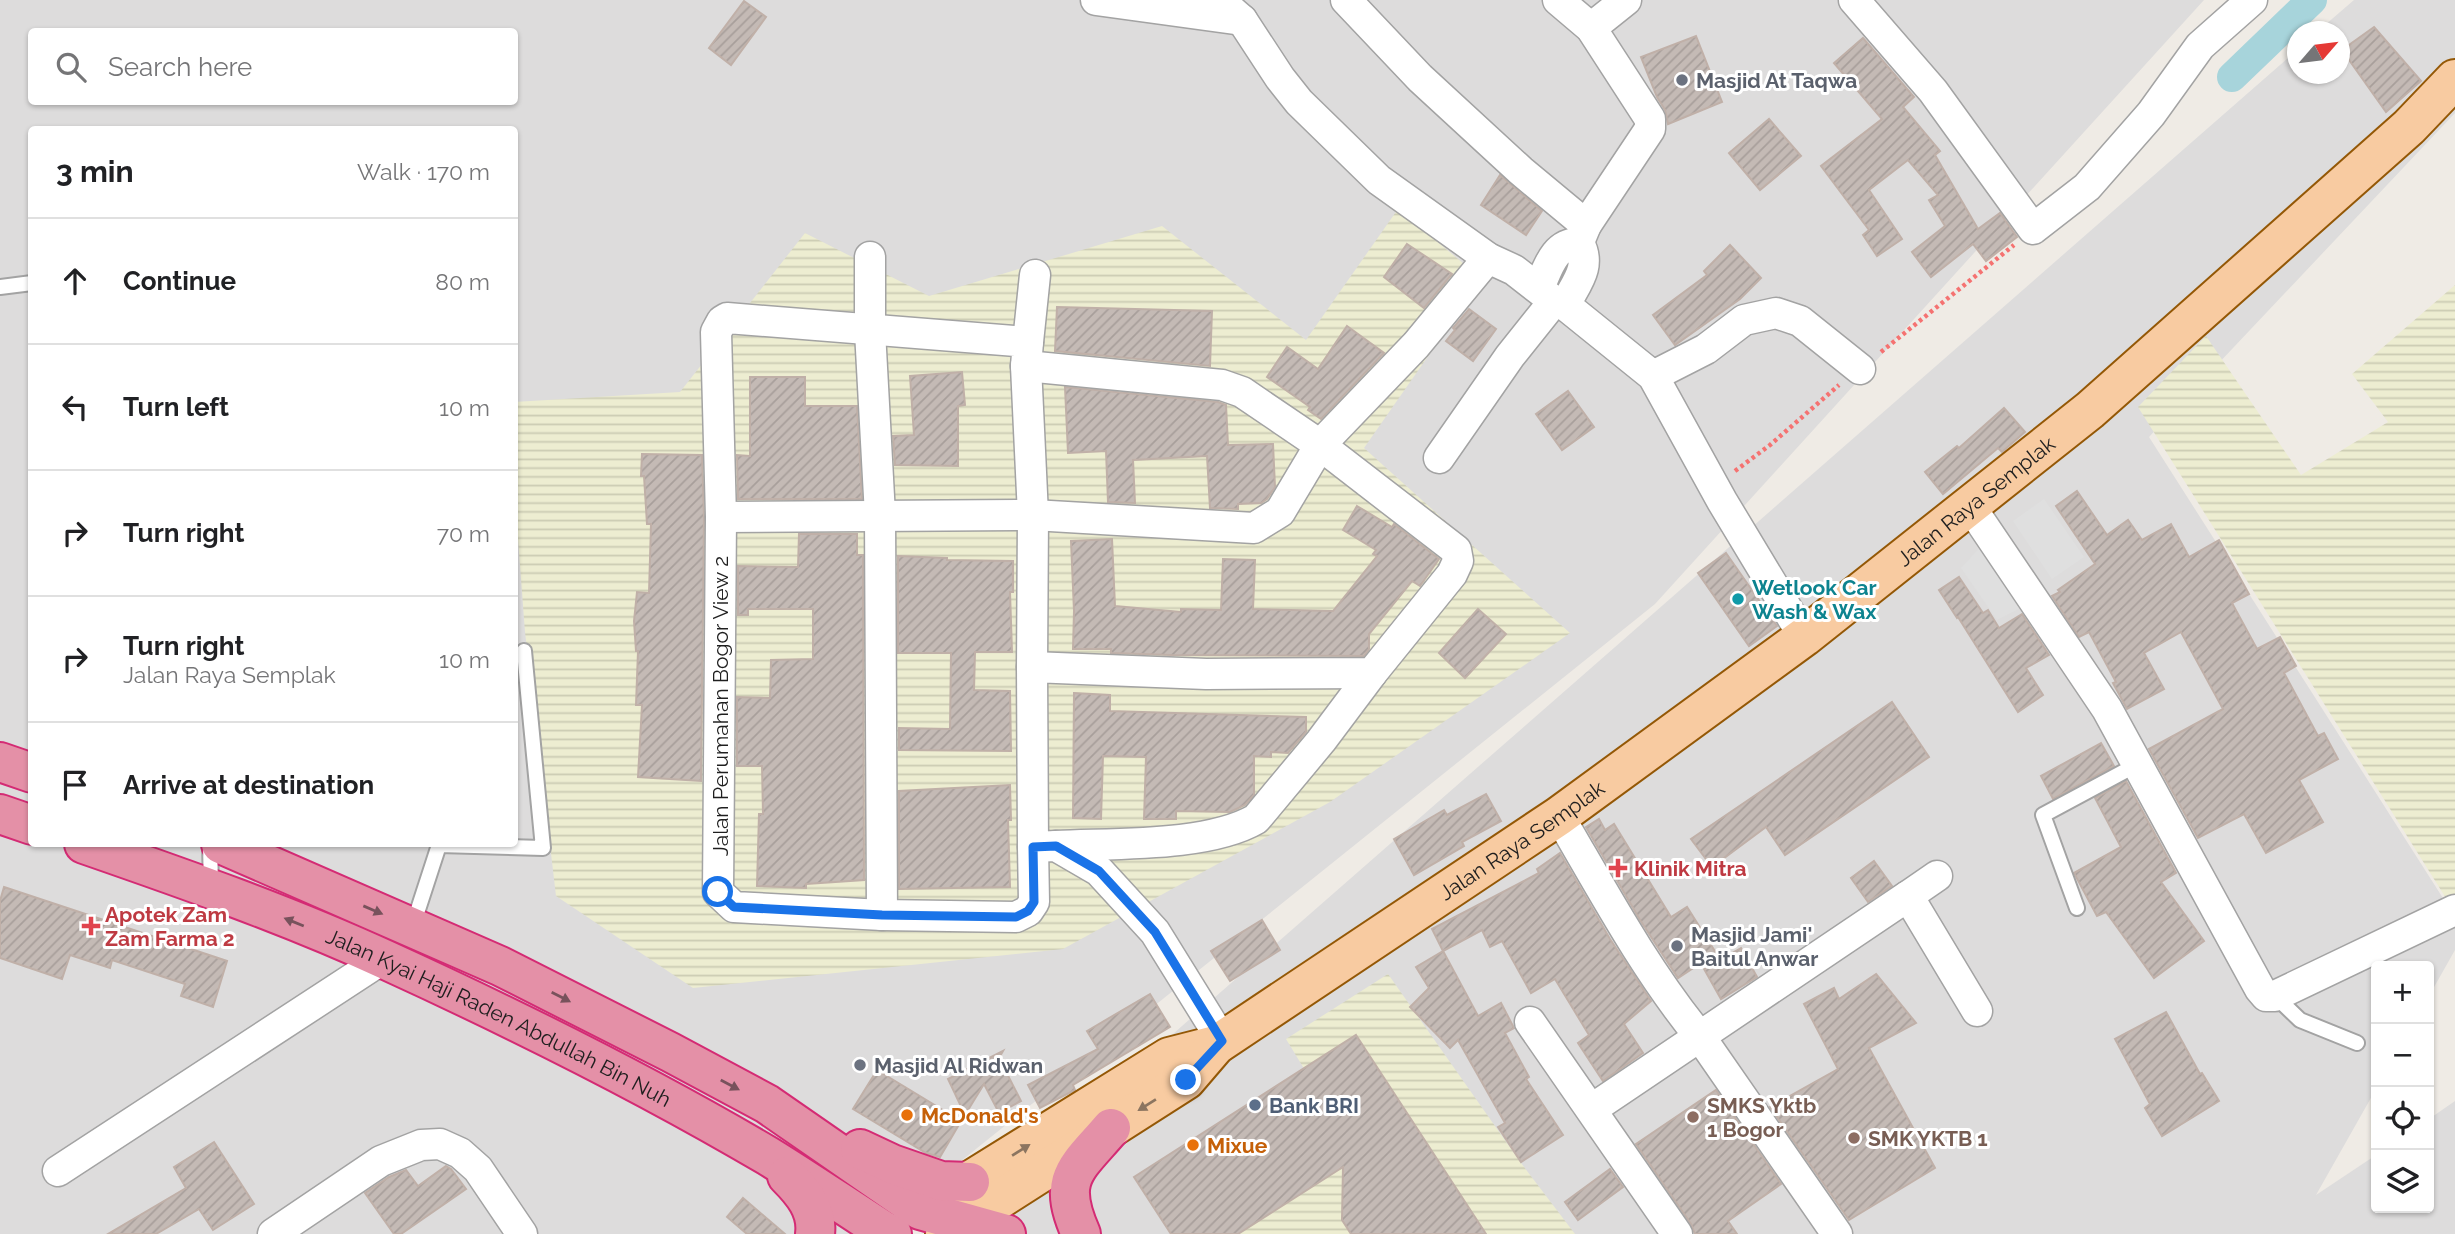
<!DOCTYPE html>
<meta charset="utf-8">
<style>
body{margin:0;font-family:Raleway,sans-serif;background:#f2f2f2;color:#202124}
.controls{position:absolute;right:21px;bottom:21px;display:grid;overflow:hidden;border-radius:7px;box-shadow:0 2px 5px #0004}
.controls button{width:63px;height:63px;display:grid;place-items:center;padding:0;border:0;border-bottom:2px solid #e0e0e0;background:#fff;color:#202124;font:35px sans-serif}
.compass{position:absolute;left:2287px;top:21px;width:63px;height:63px;border-radius:50%;background:#fff;box-shadow:0 2px 5px #0004;rotate:62deg}
.stop{position:absolute;width:21px;height:21px;margin:-16px;border:5px solid #1a73e8;border-radius:50%;background:#fff}
.stop.end{background:#1a73e8;border-color:#fff;box-shadow:0 2px 7px #0008}
.list{margin:0;padding:0;list-style:none}
h2{display:flex;justify-content:space-between;align-items:center;height:91px;margin:0;padding:0 28px;font-size:30px}
h2 small{font-size:23px;font-weight:400;color:#757577}
.list li{display:grid;grid-template-columns:46px 1fr auto;gap:21px;align-items:center;box-sizing:border-box;height:126px;padding:0 28px;border-top:2px solid #e0e0e0}
.list b{display:block;font-size:26px;white-space:nowrap}
.list p{margin:0;font-size:23px;white-space:nowrap;color:#757577}
.list em{font-size:23px;font-style:normal;color:#757577}
.icon{flex:none;width:38px;height:38px;fill:none;stroke:currentColor;stroke-width:2;stroke-linecap:round;stroke-linejoin:round}
.map{position:relative;flex:none;width:2455px;height:1234px;overflow:hidden}
.search{position:absolute;background:#fff;box-shadow:0 2px 5px #0004;left:28px;top:28px;width:490px;height:77px;display:flex;align-items:center;gap:18px;box-sizing:border-box;padding:0 24px;border-radius:7px;color:#757577;font-size:26px}
.panel{position:absolute;background:#fff;box-shadow:0 2px 5px #0004;left:28px;top:126px;width:490px;height:721px;border-radius:7px}
.map>svg:first-child{display:block}
</style>
<div class="map">
<svg width="2455" height="1234" viewBox="0 0 2455 1234">
<defs>
<pattern id="farmland-rules" width="6" height="5" patternUnits="userSpaceOnUse" patternTransform="scale(1.75)"><rect width="6" height="5" fill="#ededd1"/><path d="M0 2.5h6" fill="none" stroke="#cbcbb3"/></pattern>
<pattern id="building-hatch" width="6" height="6" patternUnits="userSpaceOnUse" patternTransform="scale(1.75)"><rect width="6" height="6" fill="#c4bab5"/><path d="M-1 1l2-2M0 6l6-6M5 7l2-2" fill="none" stroke="#a89f9b"/></pattern>
</defs>
<rect width="100%" height="100%" fill="#efebe5"/>
<!-- residential -->
<g fill="#dddcdc" fill-rule="evenodd">
<path d="M0,0H2204L1655,604L870,1234H0ZM32,32H514V102H32ZM32,130H514V844H32Z"/>
<polygon points="2354,0 2455,0 2455,113 2149,437 2455,917 2455,950 2429,996 2429,966 2376,966 2376,1089 2316,1195 2376,1155 2376,1208 2429,1208 2429,1119 2455,1101 2455,1234 945,1234 963,1222 1182,1026 2297,50 2298,74 2340,74 2340,32 2318,31"/>
</g>
<!-- farmland -->
<g fill="url(#farmland-rules)">
<polygon points="1398,209 1482,279 1364,448 1570,633 1330,802 1063,949 693,988 556,896 525,632 515,499 514,402 680,392 805,233 929,296 1162,226 1306,340"/>
<polygon points="2455,285 2455,901 2449,903 2138,407 2206,336 2301,475 2388,422 2352,374"/>
<polygon points="1388,974 1521,1163 1575,1234 1234,1234 1343,1167 1362,1164 1286,1039"/>
</g>
<!-- parking -->
<g fill="#dfdfdf">
<polygon points="2044,499 2084,557 2052,579 2013,521"/>
<polygon points="1983,544 2026,605 1997,620 1961,568"/>
</g>
<g fill="none" stroke-linecap="round" stroke-linejoin="round">
<!-- canal -->
<polyline stroke="#a7d4db" stroke-width="30" points="2232,77 2312,0"/>
</g>
<!-- building -->
<g fill="url(#building-hatch)" stroke="#c0b0a8" stroke-width="2">
<polygon points="744,1 766,17 731,65 709,48"/>
<polygon points="2374,27 2421,81 2386,112 2342,50"/>
<polygon points="1696,36 1722,102 1668,124 1665,110 1657,97 1641,57"/>
<polygon points="1863,38 1914,97 1903,107 1940,151 1935,155 1978,229 2000,213 2017,237 1986,261 1973,244 1931,277 1912,252 1945,226 1929,200 1938,195 1908,160 1869,190 1902,239 1877,256 1863,235 1869,230 1821,166 1882,119 1834,63"/>
<polygon points="1769,119 1801,156 1760,190 1729,153"/>
<polygon points="1500,175 1542,211 1526,235 1481,205"/>
<polygon points="1407,244 1452,274 1424,308 1384,277"/>
<polygon points="1730,245 1761,278 1740,299 1675,345 1653,315 1707,275 1704,271"/>
<polygon points="1057,307 1212,311 1210,366 1055,351"/>
<polygon points="1469,309 1496,329 1473,361 1446,341 1455,330 1453,328"/>
<polygon points="1347,326 1384,353 1321,419 1308,410 1310,407 1267,377 1287,347 1318,369"/>
<polygon points="962,372 965,405 958,406 958,466 895,465 893,436 914,435 910,376"/>
<polygon points="750,377 805,377 805,406 857,406 862,499 738,499 737,455 750,456"/>
<polygon points="1065,387 1218,402 1226,405 1228,445 1273,444 1275,487 1267,499 1261,503 1238,504 1238,509 1210,508 1207,456 1133,460 1135,503 1108,502 1106,451 1068,453"/>
<polygon points="1568,391 1594,427 1562,450 1536,414"/>
<polygon points="2004,408 2025,432 2002,452 1998,448 1943,494 1925,472 1957,446 1959,448"/>
<polygon points="642,454 702,455 704,517 701,781 638,777 642,705 636,705 638,651 636,651 634,621 637,592 649,593 651,524 647,524 644,476 641,476"/>
<polygon points="2077,491 2107,535 2128,520 2142,540 2171,524 2189,557 2219,540 2249,594 2232,603 2257,649 2280,637 2296,666 2284,673 2318,736 2324,733 2338,759 2299,780 2323,822 2266,853 2244,814 2198,838 2149,749 2223,709 2181,632 2144,653 2164,689 2127,709 2113,683 2116,682 2089,632 2079,637 2052,596 2060,592 2058,590 2095,564 2056,506"/>
<polygon points="1357,506 1392,527 1394,524 1439,559 1420,586 1412,581 1369,634 1369,649 1364,656 1171,655 1111,653 1111,649 1073,649 1074,611 1071,541 1112,539 1115,606 1181,612 1181,609 1221,610 1223,559 1255,560 1253,609 1333,611 1377,556 1373,554 1376,550 1343,530"/>
<polygon points="799,534 857,534 857,555 863,555 864,880 806,884 806,888 757,886 759,814 763,814 762,766 737,766 737,697 770,698 771,660 813,659 813,609 748,609 748,615 738,615 738,566 798,567"/>
<polygon points="1726,553 1777,626 1749,646 1698,573"/>
<polygon points="898,556 947,558 947,560 1013,561 1013,592 1010,592 1012,652 975,652 974,690 1010,691 1011,751 899,750 899,728 950,729 951,653 898,653"/>
<polygon points="1959,577 1983,613 1988,610 1999,628 2022,614 2049,655 2026,668 2043,695 2018,712 1958,617 1957,618 1939,590"/>
<polygon points="1478,609 1506,634 1465,678 1439,653"/>
<polygon points="1074,693 1110,695 1110,711 1306,717 1306,732 1288,753 1271,752 1271,757 1254,756 1254,795 1245,805 1230,812 1176,811 1176,819 1144,819 1146,757 1103,756 1101,819 1073,818"/>
<polygon points="1892,702 1929,757 1785,855 1766,827 1712,867 1691,839"/>
<polygon points="2101,743 2114,766 2053,799 2041,776"/>
<polygon points="2126,781 2176,873 2161,882 2204,941 2154,978 2106,912 2097,916 2074,873 2121,847 2095,798"/>
<polygon points="1010,785 1011,820 1008,820 1010,887 899,889 899,791"/>
<polygon points="1486,794 1501,821 1462,842 1464,846 1414,875 1394,839 1444,810 1447,815"/>
<polygon points="1599,819 1605,830 1614,824 1671,917 1687,907 1716,953 1678,978 1640,920 1586,827"/>
<polygon points="1560,853 1610,939 1651,1001 1624,1024 1643,1053 1603,1081 1578,1043 1589,1035 1555,979 1531,993 1502,941 1490,947 1482,930 1443,951 1478,1016 1501,1003 1514,1028 1505,1033 1529,1077 1526,1079 1563,1135 1521,1162 1498,1127 1505,1123 1458,1040 1450,1048 1410,1007 1429,988 1416,967 1443,951 1432,929 1539,873 1537,869"/>
<polygon points="1874,861 1892,886 1868,902 1851,878"/>
<polygon points="4,887 227,961 213,1007 181,996 185,984 112,960 110,968 70,955 62,979 0,958 0,901"/>
<polygon points="1262,920 1280,950 1230,981 1211,951"/>
<polygon points="1741,948 1757,977 1721,999 1704,969"/>
<polygon points="1876,974 1916,1023 1869,1048 1935,1168 1849,1220 1770,1107 1838,1069 1804,1004 1834,988 1839,999"/>
<polygon points="1150,994 1170,1027 1073,1085 1075,1090 1040,1108 1028,1085 1098,1049 1087,1031"/>
<polygon points="2166,1012 2200,1074 2202,1073 2219,1101 2162,1136 2145,1108 2150,1104 2115,1039"/>
<polygon points="1356,1035 1486,1234 1351,1234 1342,1220 1343,1167 1238,1234 1171,1234 1134,1177"/>
<polygon points="1003,1051 999,1058 1021,1101 999,1113 984,1084 965,1115 948,1079"/>
<polygon points="877,1070 961,1121 940,1157 926,1153 853,1109"/>
<polygon points="1716,1090 1781,1184 1728,1221 1737,1234 1695,1234 1691,1224 1636,1144"/>
<polygon points="214,1142 254,1204 213,1230 199,1209 156,1234 108,1234 186,1188 174,1167"/>
<polygon points="446,1166 451,1169 466,1189 401,1234 394,1234 365,1193 389,1177 406,1170 418,1186"/>
<polygon points="1610,1169 1623,1187 1578,1220 1565,1202"/>
<polygon points="743,1198 785,1234 747,1234 727,1217"/>
</g>
<g fill="none" stroke-linecap="round" stroke-linejoin="round">
<defs>
<g id="lane">
<polyline points="0,287 32,283"/>
<polyline points="210,844 211,887"/>
<polyline points="2077,908 2043,815 2138,764"/>
<polyline points="413,925 439,845 543,848 524,651"/>
<polyline points="2275,996 2300,1020 2357,1043"/>
</g>
<g id="street">
<polyline points="1096,0 1242,20"/>
<polyline points="1219,0 1242,20 1280,78 1299,102 1379,180 1488,258 1514,270 1554,301 1565,305 1653,376 1722,501 1804,637"/>
<polyline points="1346,0 1420,78 1521,171 1586,225"/>
<polyline points="1558,0 1591,28 1650,119 1650,129 1586,225 1579,242"/>
<polyline points="1854,0 1933,91 2033,229 2087,187 2151,114 2200,46 2252,0"/>
<polyline points="1591,28 1626,0"/>
<polyline points="870,257 870,331 880,515 882,915"/>
<path d="M1539,288C1548,268 1554,243 1579,243C1592,267 1576,283 1565,305"/>
<polyline points="1028,342 1035,275"/>
<polyline points="1026,366 1222,385 1242,392 1320,445 1416,345 1488,258"/>
<polyline points="1653,376 1706,349 1744,320 1776,313 1800,321 1860,369"/>
<polyline points="1439,458 1510,356 1554,301"/>
<polyline points="1970,506 2107,709 2260,989 2266,996 2275,996 2455,910"/>
<polyline points="721,517 1033,515 1254,528 1280,512 1320,445 1456,550 1458,561 1452,574 1372,673 1206,674 1032,667 1033,847 1056,846 1099,871 1155,932 1222,1040"/>
<polyline points="1032,667 1033,515 1026,366 1028,342 727,318 722,321 716,332 721,517 718,892 734,907 882,915 1016,917 1028,911 1034,902 1033,847"/>
<path d="M1559,816C1603,891 1645,970 1701,1038L1837,1234"/>
<path d="M1056,846C1114,843 1208,847 1256,819L1321,741L1372,673"/>
<polyline points="1908,896 1937,876"/>
<polyline points="1530,1022 1677,1234"/>
<polyline points="1592,1109 1908,896 1977,1011"/>
<polyline points="58,1171 384,958"/>
<polyline points="273,1234 381,1161 421,1145 440,1144 460,1153 478,1169 522,1234"/>
</g>
<g id="primary">
<polyline points="942,1198 1169,1057 1216,1045"/>
<path id="s1" d="M945,1234L1186,1080L1216,1045L1559,816L1804,637L2090,410L2409,127L2455,79"/>
</g>
<g id="highway">
<polyline points="0,762 32,773"/>
<polyline points="0,814 32,825"/>
<path id="s2" d="M84,844C185,879 288,915 386,960C515,1019 646,1084 768,1156C807,1180 845,1206 884,1231L892,1234"/>
<polyline points="221,844 500,966 670,1052 767,1104 920,1210 1006,1234"/>
<polyline points="860,1149 892,1164 941,1181 970,1182"/>
<path d="M787,1176C803,1192 818,1210 815,1234"/>
<path d="M1081,1234C1056,1178 1076,1169 1111,1128"/>
</g>
</defs>
<!-- lane casing -->
<use href="#lane" stroke="#a3a3a3" stroke-width="18"/>
<!-- street casing -->
<use href="#street" stroke="#a3a3a3" stroke-width="33"/>
<!-- primary casing -->
<use href="#primary" stroke="#945806" stroke-width="42"/>
<!-- highway casing -->
<use href="#highway" stroke="#d42b74" stroke-width="42"/>
<!-- path -->
<g stroke="#f57271" stroke-width="4.5" stroke-dasharray="3.5 3.5" stroke-linecap="butt">
<polyline points="1881,352 2014,245"/>
<polyline points="1735,471 1770,445 1839,385"/>
</g>
<!-- lane -->
<use href="#lane" stroke="#fff" stroke-width="14"/>
<!-- street -->
<use href="#street" stroke="#fff" stroke-width="30"/>
<!-- primary -->
<use href="#primary" stroke="#f8cba1" stroke-width="38"/>
<!-- highway -->
<use href="#highway" stroke="#e490a7" stroke-width="38"/>
</g>
<!-- one-way arrows -->
<defs><path id="oneway-solid" d="M-6-.8H1V-3.2L6.5 0L1 3.2V.8H-6Z" transform="scale(1.75)"/></defs>
<g fill="#78525c">
<use href="#oneway-solid" transform="translate(373 910) rotate(23)"/>
<use href="#oneway-solid" transform="translate(294 922) rotate(-158)"/>
<use href="#oneway-solid" transform="translate(561 997) rotate(27)"/>
<use href="#oneway-solid" transform="translate(730 1085) rotate(28)"/>
</g>
<g fill="#8c7560">
<use href="#oneway-solid" transform="translate(1147 1105) rotate(148)"/>
<use href="#oneway-solid" transform="translate(1021 1150) rotate(-32)"/>
</g>
<g fill="none" stroke-linecap="round" stroke-linejoin="round">
<!-- route -->
<polyline stroke="#1a73e8" stroke-width="9" points="718,892 734,907 882,915 1016,917 1028,911 1034,902 1033,847 1056,846 1099,871 1155,932 1222,1041 1186,1080"/>
</g>
<!-- markers -->
<g fill="#6b7280" stroke="#fff" stroke-width="2.5">
<circle cx="1682" cy="80" r="7"/>
<circle cx="1677" cy="946" r="7"/>
<circle cx="860" cy="1065" r="7"/>
</g>
<circle fill="#0f9aa8" stroke="#fff" stroke-width="2.5" cx="1738" cy="599" r="7"/>
<g fill="#e0444e" stroke="#fff" stroke-width="2.5">
<path d="M1614.5 857.5h7v7h7v7h-7v7h-7v-7h-7v-7h7z"/>
<path d="M87.5 915.5h7v7h7v7h-7v7h-7v-7h-7v-7h7z"/>
</g>
<circle fill="#5c6f8a" stroke="#fff" stroke-width="2.5" cx="1255" cy="1105" r="7"/>
<g fill="#e8710a" stroke="#fff" stroke-width="2.5">
<circle cx="907" cy="1115" r="7"/>
<circle cx="1193" cy="1145" r="7"/>
</g>
<g fill="#8d6e63" stroke="#fff" stroke-width="2.5">
<circle cx="1693" cy="1117" r="7"/>
<circle cx="1854" cy="1138" r="7"/>
</g>
<g text-anchor="middle" dominant-baseline="central" stroke-width="6" stroke-linejoin="round" paint-order="stroke">
<!-- worship labels -->
<g font-size="21" font-weight="bold" fill="#5b616d" stroke="#fff" text-anchor="start">
<text x="1696" y="80">Masjid At Taqwa</text>
<text x="1691" y="934">Masjid Jami'<tspan x="1691" dy="24">Baitul Anwar</tspan></text>
<text x="874" y="1065">Masjid Al Ridwan</text>
</g>
<!-- street labels -->
<g font-size="21" fill="#1f1f1f" stroke="#fff">
<text stroke="none"><textPath href="#s1" startOffset="1267">Jalan Raya Semplak</textPath></text>
<text transform="translate(720 706) rotate(-90)">Jalan Perumahan Bogor View 2</text>
<text stroke="none"><textPath href="#s1" startOffset="700">Jalan Raya Semplak</textPath></text>
<text stroke="none"><textPath href="#s2" startOffset="450">Jalan Kyai Haji Raden Abdullah Bin Nuh</textPath></text>
</g>
<!-- culture labels -->
<g font-size="21" font-weight="bold" fill="#0d838f" stroke="#fff" text-anchor="start">
<text x="1752" y="587">Wetlook Car<tspan x="1752" dy="24">Wash &amp; Wax</tspan></text>
</g>
<!-- health labels -->
<g font-size="21" font-weight="bold" fill="#be3a42" stroke="#fff" text-anchor="start">
<text x="1634" y="868">Klinik Mitra</text>
<text x="105" y="914">Apotek Zam<tspan x="105" dy="24">Zam Farma 2</tspan></text>
</g>
<!-- service labels -->
<g font-size="21" font-weight="bold" fill="#4e5e75" stroke="#fff" text-anchor="start">
<text x="1269" y="1105">Bank BRI</text>
</g>
<!-- education labels -->
<g font-size="21" font-weight="bold" fill="#785e54" stroke="#fff" text-anchor="start">
<text x="1707" y="1105">SMKS Yktb<tspan x="1707" dy="24">1 Bogor</tspan></text>
<text x="1868" y="1138">SMK YKTB 1</text>
</g>
<!-- food labels -->
<g font-size="21" font-weight="bold" fill="#c56008" stroke="#fff" text-anchor="start">
<text x="921" y="1115">McDonald's</text>
<text x="1207" y="1145">Mixue</text>
</g>
</g>
</svg>
<div class="controls">
<button>+</button>
<button>−</button>
<button><svg class="icon" aria-label="locate" viewBox="0 0 24 24"><circle cx="12" cy="12" r="6"/><path d="M12 2v4M12 18v4M2 12h4M18 12h4"/></svg></button>
<button><svg class="icon" aria-label="layers" viewBox="0 0 24 24"><path d="M12 4l9 5-9 5-9-5zM3 14l9 5 9-5"/></svg></button>
</div>
<svg class="compass" viewBox="-18 -18 36 36"><path d="M0-13l5 13h-10z" fill="#e53935"/><path d="M0 13l5-13h-10z" fill="#757577"/></svg>
<div class="stop" style="left:718px;top:892px"></div>
<div class="stop end" style="left:1186px;top:1080px"></div>
<div class="search"><svg class="icon" aria-label="search" viewBox="0 0 24 24"><circle cx="10" cy="10" r="6"/><path d="M15 15l6 6"/></svg>Search here</div>
<section class="panel">
<h2>3 min<small>Walk · 170 m</small></h2>
<ul class="list">
<li><svg class="icon" aria-label="ahead" viewBox="0 0 24 24"><path d="M12 20V5M6 11l6-6 6 6"/></svg><div><b>Continue</b></div><em>80 m</em></li>
<li><svg class="icon" aria-label="left" viewBox="0 0 24 24"><path d="M17 20v-9H6M10 6l-5 5 5 5"/></svg><div><b>Turn left</b></div><em>10 m</em></li>
<li><svg class="icon" aria-label="right" viewBox="0 0 24 24"><path d="M7 20v-9h11M14 6l5 5-5 5"/></svg><div><b>Turn right</b></div><em>70 m</em></li>
<li><svg class="icon" aria-label="right" viewBox="0 0 24 24"><path d="M7 20v-9h11M14 6l5 5-5 5"/></svg><div><b>Turn right</b><p>Jalan Raya Semplak</p></div><em>10 m</em></li>
<li><svg class="icon" aria-label="arrive" viewBox="0 0 24 24"><path d="M6 21V4h12l-3 4 3 4H6"/></svg><div><b>Arrive at destination</b></div></li>
</ul>
</section>
</div>
